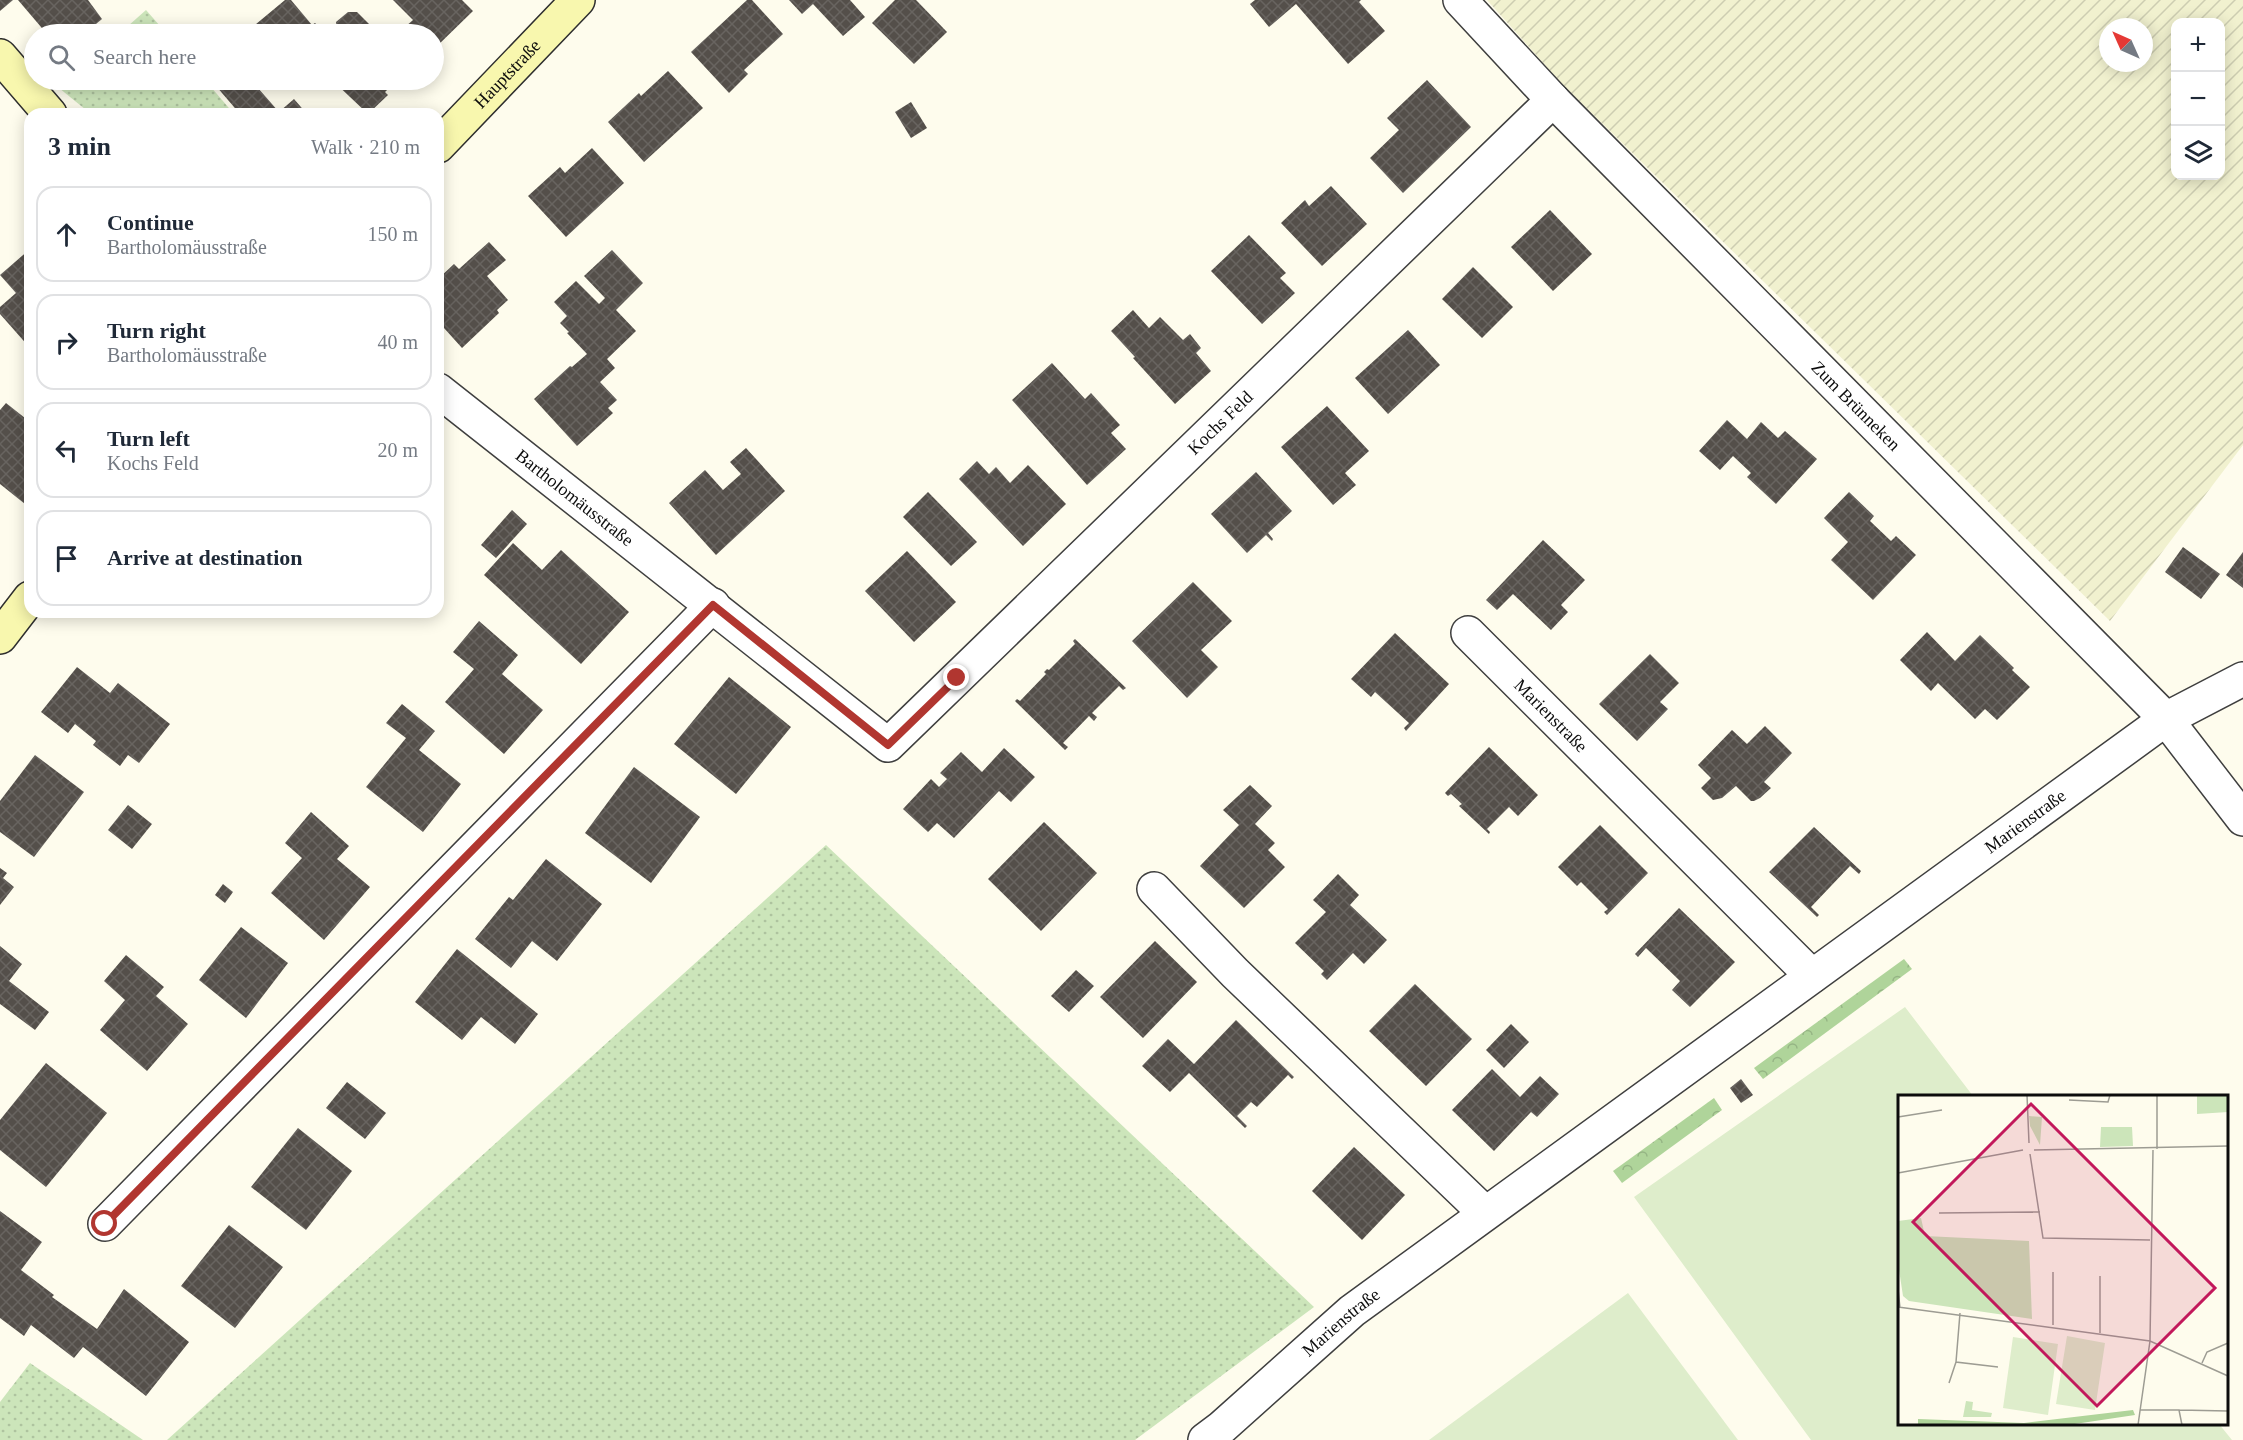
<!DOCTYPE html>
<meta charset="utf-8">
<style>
body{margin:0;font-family:"Times New Roman",serif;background:#f2f2f3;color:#1f2937}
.controls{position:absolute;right:18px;top:18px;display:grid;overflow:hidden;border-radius:12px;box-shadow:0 3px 15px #0003}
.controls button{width:54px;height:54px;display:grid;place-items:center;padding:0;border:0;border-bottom:2px solid #e0e1e3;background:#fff;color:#1f2937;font:30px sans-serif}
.compass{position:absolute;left:2099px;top:18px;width:54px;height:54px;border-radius:50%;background:#fff;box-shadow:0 3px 15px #0003;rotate:315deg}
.stop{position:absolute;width:18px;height:18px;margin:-14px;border:4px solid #b13630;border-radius:50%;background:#fff}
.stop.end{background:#b13630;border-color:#fff;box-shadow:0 2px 6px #0008}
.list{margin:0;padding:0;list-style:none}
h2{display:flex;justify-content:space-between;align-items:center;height:78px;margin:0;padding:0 24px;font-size:26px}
h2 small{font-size:20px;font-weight:400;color:#747a83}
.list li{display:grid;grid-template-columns:39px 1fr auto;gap:18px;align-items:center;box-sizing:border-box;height:96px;margin:0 12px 12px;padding:0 12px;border:2px solid #e0e1e3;border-radius:18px}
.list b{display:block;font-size:22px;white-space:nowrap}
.list p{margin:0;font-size:20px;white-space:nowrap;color:#747a83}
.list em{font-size:20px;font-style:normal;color:#747a83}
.icon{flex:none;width:33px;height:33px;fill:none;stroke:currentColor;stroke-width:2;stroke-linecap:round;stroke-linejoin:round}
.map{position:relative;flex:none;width:2243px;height:1440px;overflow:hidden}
.search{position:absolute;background:#fff;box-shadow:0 3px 15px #0003;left:24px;top:24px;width:420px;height:66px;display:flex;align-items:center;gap:15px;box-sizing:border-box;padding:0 21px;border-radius:33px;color:#747a83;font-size:22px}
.panel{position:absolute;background:#fff;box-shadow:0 3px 15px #0003;left:24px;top:108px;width:420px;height:510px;border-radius:18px}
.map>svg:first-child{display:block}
</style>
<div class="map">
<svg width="2243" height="1440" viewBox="0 0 2243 1440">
<defs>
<pattern id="farmland-furrows" width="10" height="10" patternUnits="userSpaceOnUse" patternTransform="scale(1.5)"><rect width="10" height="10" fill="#f1f1cf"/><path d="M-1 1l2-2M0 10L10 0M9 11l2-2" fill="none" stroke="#cdcdb1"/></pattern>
<pattern id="green-dots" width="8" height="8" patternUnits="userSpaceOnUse" patternTransform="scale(1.5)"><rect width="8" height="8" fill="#cce5ba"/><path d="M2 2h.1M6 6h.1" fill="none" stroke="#aec39f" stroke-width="1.8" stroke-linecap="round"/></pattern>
<pattern id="forest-crowns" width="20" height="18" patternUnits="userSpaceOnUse" patternTransform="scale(1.5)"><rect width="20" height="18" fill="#afd49a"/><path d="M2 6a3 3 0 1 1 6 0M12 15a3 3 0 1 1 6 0" fill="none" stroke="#95b584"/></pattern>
<pattern id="building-cross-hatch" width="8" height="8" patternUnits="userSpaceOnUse" patternTransform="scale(1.5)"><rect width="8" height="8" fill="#544f4a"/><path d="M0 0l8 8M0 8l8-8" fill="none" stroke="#686460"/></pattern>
</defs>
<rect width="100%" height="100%" fill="#fefced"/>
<!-- farmland -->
<path fill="url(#farmland-furrows)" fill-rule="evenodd" d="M1487,0H2243V445L2110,621L1563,85ZM2176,22H2220V176H2176ZM2108,27H2144V63H2108Z"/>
<!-- green -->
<g fill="url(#green-dots)">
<polygon points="146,10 167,34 119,34"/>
<polygon points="69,80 205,80 234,114 91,114 59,88"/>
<polygon points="826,845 1314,1307 1135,1440 167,1440"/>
<polygon points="30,1363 143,1440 0,1440 0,1402"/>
</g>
<!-- forest -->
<g fill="url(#forest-crowns)">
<polygon points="1904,959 1912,969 1763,1079 1754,1068"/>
<polygon points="1714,1098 1722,1110 1622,1183 1613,1171"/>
</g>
<!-- pitch -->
<g fill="#deedcb">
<polygon points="1905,1007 1973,1096 1900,1096 1900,1424 2219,1424 2232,1440 1811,1440 1634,1197"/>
<polygon points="1628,1293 1738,1440 1429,1440"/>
</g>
<!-- building -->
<g fill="url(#building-cross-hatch)">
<polygon points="0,0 13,0 0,11"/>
<polygon points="18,0 88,0 102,19 84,34 47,34"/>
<polygon points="285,0 291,0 312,25 315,23 326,34 244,34"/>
<polygon points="393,0 462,0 473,11 434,49 434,34 400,34 398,33 413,20"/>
<polygon points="747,0 752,0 783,34 744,70 748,74 729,93 691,52"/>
<polygon points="789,0 850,0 865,17 843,36 813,4 802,14"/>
<polygon points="895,0 916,0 947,32 914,64 872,23"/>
<polygon points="1255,0 1361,0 1359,2 1385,31 1348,64 1296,4 1269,27 1250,4"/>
<polygon points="348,12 357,12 379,34 339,34 337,32 336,22"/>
<polygon points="668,71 703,108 644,162 608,122 639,93 641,96"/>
<polygon points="223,80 251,80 279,112 294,99 307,114 240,114 216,86"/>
<polygon points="332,80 403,80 394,88 391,86 385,92 388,95 368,114"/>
<polygon points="1427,80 1471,127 1403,193 1370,158 1399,130 1387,118"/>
<polygon points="911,102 927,128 911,138 895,112"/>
<polygon points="592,148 624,183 566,237 528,196 560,167 565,173"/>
<polygon points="1331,186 1367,224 1322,266 1281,223 1305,200 1309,206"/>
<polygon points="1550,210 1592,254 1553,291 1511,247"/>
<polygon points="1249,235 1286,273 1280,278 1295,293 1262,324 1211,271"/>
<polygon points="489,242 506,260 487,276 508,300 497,310 499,313 462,348 444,328 438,333 438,279 454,264 459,269"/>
<polygon points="30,249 30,348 0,314 0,307 16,293 0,275"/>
<polygon points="612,250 643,283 616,310 636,331 607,359 615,368 600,382 617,400 608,408 613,413 577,446 534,399 570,366 572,367 587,354 567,333 569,332 560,323 567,316 554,302 576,281 599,304 605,298 584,276"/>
<polygon points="1473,267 1513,307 1482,338 1442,299"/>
<polygon points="1133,310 1149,328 1160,317 1183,340 1190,334 1201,348 1196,353 1211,371 1175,404 1133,358 1135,357 1111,331"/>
<polygon points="1408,330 1440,365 1388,414 1355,378"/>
<polygon points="1052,363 1085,399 1091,393 1120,425 1111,433 1126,449 1087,485 1012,400"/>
<polygon points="6,403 30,422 30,508 0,484 0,410"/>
<polygon points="1327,406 1369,451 1345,473 1356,485 1333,505 1281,447"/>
<polygon points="1727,420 1747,439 1761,422 1778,438 1785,431 1817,459 1776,504 1747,477 1751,473 1733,456 1720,470 1699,451"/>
<polygon points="746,448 785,491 716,555 669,503 705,470 723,490 741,474 730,462"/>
<polygon points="977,461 989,474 996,467 1010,483 1028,465 1066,504 1023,546 959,479"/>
<polygon points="1256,472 1292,511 1268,533 1273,539 1272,541 1266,535 1247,553 1211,514"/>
<polygon points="928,492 977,542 951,566 903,517"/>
<polygon points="1849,492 1874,516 1870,521 1891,541 1896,536 1916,555 1873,600 1831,560 1848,542 1824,518"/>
<polygon points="512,510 527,524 496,558 481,545"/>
<polygon points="1543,540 1585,580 1561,605 1568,612 1551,630 1513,594 1497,610 1486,600"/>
<polygon points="513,543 542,570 561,550 629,612 581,664 484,575"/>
<polygon points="2183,547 2220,574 2201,599 2165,572"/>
<polygon points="907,551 956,602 914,642 865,591"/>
<polygon points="2243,552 2243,588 2226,575"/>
<polygon points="1193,582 1232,621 1201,650 1218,667 1187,698 1132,641"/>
<polygon points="479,621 518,655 502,674 543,710 504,754 445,702 474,669 453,652"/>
<polygon points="1927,632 1955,661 1980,635 2014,668 2012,670 2030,687 1997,720 1985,709 1975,719 1938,683 1931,691 1900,660"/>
<polygon points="1395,633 1449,684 1406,731 1404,728 1409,723 1375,692 1371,697 1351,679"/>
<polygon points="1075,639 1126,688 1123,690 1119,686 1092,713 1097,717 1094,721 1089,716 1063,743 1068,747 1065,750 1015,701 1017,699 1020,701 1046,674 1044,672 1047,669 1049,670 1075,644 1073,641"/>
<polygon points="1650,654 1679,683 1660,702 1668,709 1637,741 1599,704"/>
<polygon points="77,667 110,693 118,683 170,724 139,763 128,755 120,766 93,745 96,741 75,724 68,733 41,712"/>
<polygon points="729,677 791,727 736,794 674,744"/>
<polygon points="402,704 435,731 419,750 461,784 423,832 366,787 406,738 386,723"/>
<polygon points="1765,726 1792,753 1764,782 1771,788 1760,798 1754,801 1751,801 1736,786 1722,798 1713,800 1701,788 1711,778 1698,765 1732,730 1747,744"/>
<polygon points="1489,747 1538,795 1518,816 1509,807 1487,829 1490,832 1489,834 1459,806 1462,804 1451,794 1448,796 1445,793"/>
<polygon points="1004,748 1035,777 1011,802 999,791 954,838 937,823 928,832 903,809 931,779 939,787 947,779 940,773 961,752 982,772"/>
<polygon points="35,755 84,792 34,857 0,832 0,801"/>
<polygon points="634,767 700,817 651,883 585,833"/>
<polygon points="1250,785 1272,806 1255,824 1275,843 1268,850 1285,867 1244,908 1200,866 1239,825 1223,810"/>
<polygon points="128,805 152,824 132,849 108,830"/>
<polygon points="311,812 349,846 337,859 370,887 324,940 271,893 302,858 285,843"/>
<polygon points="1044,822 1097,873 1041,931 988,879"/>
<polygon points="1600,825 1648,873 1607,915 1604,912 1608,909 1581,882 1577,886 1558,867"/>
<polygon points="1814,827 1861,871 1859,874 1850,866 1811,907 1819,915 1817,917 1769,872"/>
<polygon points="546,859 602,904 557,961 532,941 511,968 475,939 509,897 513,900"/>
<polygon points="0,868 7,873 3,878 14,887 0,905"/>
<polygon points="1338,874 1359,895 1350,905 1387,940 1364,964 1353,953 1327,980 1321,974 1324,971 1295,943 1326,912 1313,900"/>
<polygon points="223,884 233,892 225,903 215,895"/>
<polygon points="1679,908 1735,962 1690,1007 1672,990 1680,981 1646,948 1638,957 1635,954"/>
<polygon points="241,927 288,963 246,1018 199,980"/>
<polygon points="1155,941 1197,982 1143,1038 1100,997"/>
<polygon points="0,946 22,964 9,981 49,1012 35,1030 0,1004"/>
<polygon points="457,949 538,1014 515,1044 481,1017 462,1040 415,1002"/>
<polygon points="126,955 164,987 156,996 188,1024 147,1071 100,1030 125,1000 104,981"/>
<polygon points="1076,970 1094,986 1069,1012 1051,996"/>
<polygon points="1415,984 1472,1039 1426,1086 1369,1031"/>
<polygon points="1236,1020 1294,1077 1292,1079 1288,1075 1257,1107 1251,1102 1237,1116 1247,1126 1245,1128 1189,1073 1170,1092 1142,1066 1168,1039 1194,1064"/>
<polygon points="1511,1024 1529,1042 1504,1068 1486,1050"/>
<polygon points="46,1063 107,1113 46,1187 0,1150 0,1120"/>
<polygon points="1492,1069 1520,1097 1540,1076 1559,1094 1537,1117 1531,1112 1494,1151 1452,1110"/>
<polygon points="1741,1079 1753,1095 1741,1103 1730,1088"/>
<polygon points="347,1082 386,1113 365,1139 326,1108"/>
<polygon points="298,1128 352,1171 306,1230 251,1187"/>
<polygon points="1354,1147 1405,1195 1362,1240 1312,1191"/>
<polygon points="0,1211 42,1242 21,1270 54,1295 52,1297 97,1329 124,1289 189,1342 146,1396 83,1347 74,1358 31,1325 24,1336 0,1318"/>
<polygon points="229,1225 283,1267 235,1328 181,1286"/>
</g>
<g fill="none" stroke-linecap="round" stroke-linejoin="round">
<defs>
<g id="street">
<path id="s1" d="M1460,0L1553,100L2166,719L2243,819"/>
<path id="s2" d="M438,390L888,745L1553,100"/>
<path id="s3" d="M1468,633L1812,976"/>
<polyline points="1154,889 1235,973 1485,1213"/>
<polyline points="105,1224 713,605"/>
<path id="s4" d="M1205,1440L1221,1428L1352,1311L2166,719L2243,679"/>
</g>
<g id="secondary">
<polyline points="0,56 50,114"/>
<path id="s5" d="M438,146L578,0"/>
<polyline points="0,637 30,598"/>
</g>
</defs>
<!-- street casing -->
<use href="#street" stroke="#3f3f3f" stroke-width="36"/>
<!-- secondary casing -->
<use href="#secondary" stroke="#2e2e2e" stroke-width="36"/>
<!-- street -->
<use href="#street" stroke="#fff" stroke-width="33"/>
<!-- secondary -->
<use href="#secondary" stroke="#f8f7ae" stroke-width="33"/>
</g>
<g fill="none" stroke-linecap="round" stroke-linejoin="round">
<!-- route -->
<polyline stroke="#b13630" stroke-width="8" points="105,1224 713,605 888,745 957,678"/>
</g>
<g text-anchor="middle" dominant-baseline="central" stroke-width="6" stroke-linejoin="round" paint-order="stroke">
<!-- street labels -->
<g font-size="18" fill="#0c0c0c" stroke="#fff">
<text stroke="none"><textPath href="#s5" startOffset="100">Hauptstraße</textPath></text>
<text stroke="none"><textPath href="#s1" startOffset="567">Zum Brünneken</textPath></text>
<text stroke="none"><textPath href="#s2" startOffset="1036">Kochs Feld</textPath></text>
<text stroke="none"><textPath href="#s2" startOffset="174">Bartholomäusstraße</textPath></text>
<text stroke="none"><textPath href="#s3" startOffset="117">Marienstraße</textPath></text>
<text stroke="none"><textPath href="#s4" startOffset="1028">Marienstraße</textPath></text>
<text stroke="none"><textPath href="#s4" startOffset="180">Marienstraße</textPath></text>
</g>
</g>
<!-- overview -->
<g transform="translate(1898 1095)">
<rect width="330" height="330" fill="#fefced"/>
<path d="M299,0H330V17L299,19ZM131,21L144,22L142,50L132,31ZM203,32H234L235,51L202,52ZM23,123L27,141L131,146L134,224L11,206L5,201L0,168V126ZM68,306L75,307L74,315L94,318L93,322H65Z" fill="#cce5ba"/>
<path d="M235,315L237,320L170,330H20V324L126,328Z" fill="#afd49a"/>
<path d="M169,241L207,248L197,315L158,309ZM115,242L160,249L150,320L105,313Z" fill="#deedcb"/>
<path fill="none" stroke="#9d9c93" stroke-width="1.5" d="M129,0L131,48M171,5L210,7L212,0M0,22L44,15M259,54V0M136,55L330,51M132,59L145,143L252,145M0,78L125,55M41,118L142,117M155,177V230M202,181V238M0,194L2,213M0,212L252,246L330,281M62,218L58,267L100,272M304,268L309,257L330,248M51,288L58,267M242,315H281L284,330M281,315L330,316M240,330L252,246L255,55"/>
<path fill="#c2185b" fill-opacity="0.15" stroke="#c2185b" stroke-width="3" d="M133,9L317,193L199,311L15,127Z"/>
<rect width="330" height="330" fill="none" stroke="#0c0c0c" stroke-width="3"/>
</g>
</svg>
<div class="controls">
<button>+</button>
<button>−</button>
<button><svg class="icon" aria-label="layers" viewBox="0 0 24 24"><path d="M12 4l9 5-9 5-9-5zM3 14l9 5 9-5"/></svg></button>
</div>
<svg class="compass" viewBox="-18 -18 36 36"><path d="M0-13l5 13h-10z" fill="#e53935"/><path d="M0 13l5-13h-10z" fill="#747a83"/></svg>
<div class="stop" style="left:105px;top:1224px"></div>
<div class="stop end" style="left:957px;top:678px"></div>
<div class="search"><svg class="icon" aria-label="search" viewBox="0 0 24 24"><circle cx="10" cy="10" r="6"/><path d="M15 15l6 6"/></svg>Search here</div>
<section class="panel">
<h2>3 min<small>Walk · 210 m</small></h2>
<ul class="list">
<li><svg class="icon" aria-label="ahead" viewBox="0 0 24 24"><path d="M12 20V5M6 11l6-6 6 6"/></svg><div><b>Continue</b><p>Bartholomäusstraße</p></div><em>150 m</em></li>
<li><svg class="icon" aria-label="right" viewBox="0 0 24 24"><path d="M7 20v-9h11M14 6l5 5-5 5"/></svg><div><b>Turn right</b><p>Bartholomäusstraße</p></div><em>40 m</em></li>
<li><svg class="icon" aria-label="left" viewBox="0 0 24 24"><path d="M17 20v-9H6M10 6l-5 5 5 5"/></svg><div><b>Turn left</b><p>Kochs Feld</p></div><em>20 m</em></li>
<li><svg class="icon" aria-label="arrive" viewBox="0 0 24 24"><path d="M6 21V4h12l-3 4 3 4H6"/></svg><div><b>Arrive at destination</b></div></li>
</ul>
</section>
</div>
